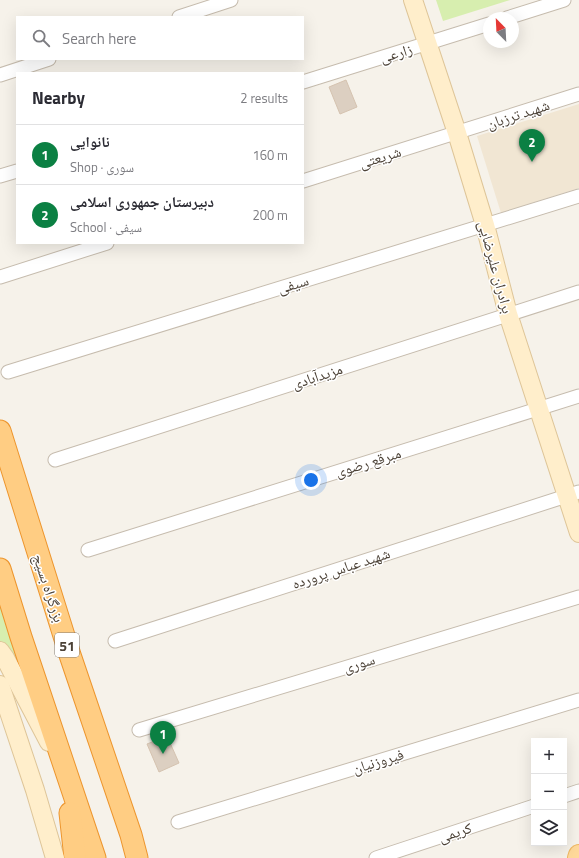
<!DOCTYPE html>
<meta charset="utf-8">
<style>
body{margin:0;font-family:"Titillium Web","Noto Naskh Arabic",sans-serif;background:#f2f2f3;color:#2b2b33}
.controls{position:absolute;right:12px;bottom:12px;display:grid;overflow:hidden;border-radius:0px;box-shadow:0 4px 16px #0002}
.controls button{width:36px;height:36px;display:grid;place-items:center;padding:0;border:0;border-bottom:1px solid #e1e1e2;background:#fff;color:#2b2b33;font:20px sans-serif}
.compass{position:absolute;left:483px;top:12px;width:36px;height:36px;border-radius:50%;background:#fff;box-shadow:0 4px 16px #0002;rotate:336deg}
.you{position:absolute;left:311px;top:480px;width:14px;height:14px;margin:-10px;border:3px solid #fff;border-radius:50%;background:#1a73e8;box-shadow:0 0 0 6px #1a73e833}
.badge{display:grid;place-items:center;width:26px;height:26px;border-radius:50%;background:#0b8043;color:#fff;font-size:13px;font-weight:700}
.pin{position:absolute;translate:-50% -33px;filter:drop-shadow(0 1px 2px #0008)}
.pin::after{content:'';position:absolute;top:21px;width:14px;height:12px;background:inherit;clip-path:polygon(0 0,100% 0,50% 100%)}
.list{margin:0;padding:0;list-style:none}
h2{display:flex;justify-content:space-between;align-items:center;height:52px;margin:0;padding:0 16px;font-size:17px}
h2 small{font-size:13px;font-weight:400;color:#7c7c81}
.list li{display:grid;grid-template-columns:26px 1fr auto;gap:12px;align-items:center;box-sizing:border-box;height:60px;padding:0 16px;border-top:1px solid #e1e1e2}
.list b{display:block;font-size:15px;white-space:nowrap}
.list p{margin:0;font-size:13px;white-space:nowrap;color:#7c7c81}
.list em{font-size:13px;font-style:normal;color:#7c7c81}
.icon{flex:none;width:22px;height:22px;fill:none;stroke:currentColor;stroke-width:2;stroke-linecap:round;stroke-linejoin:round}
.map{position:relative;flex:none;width:579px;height:858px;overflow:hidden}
.search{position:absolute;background:#fff;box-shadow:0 4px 16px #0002;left:16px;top:16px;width:288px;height:44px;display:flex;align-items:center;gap:10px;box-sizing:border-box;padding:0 14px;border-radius:0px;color:#7c7c81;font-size:15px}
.panel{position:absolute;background:#fff;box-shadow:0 4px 16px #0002;left:16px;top:72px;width:288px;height:172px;border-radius:0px}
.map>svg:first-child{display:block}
</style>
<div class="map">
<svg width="579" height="858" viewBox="0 0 579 858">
<rect width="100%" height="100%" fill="#f6f2ea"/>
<!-- education -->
<polygon fill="#f1e6d3" points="579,104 579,188 501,213 477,136"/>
<!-- green -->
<g fill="#d7eeaf">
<polygon points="436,0 510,0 443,21"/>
<polygon points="0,605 29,697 0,642"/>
</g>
<!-- building -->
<g fill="#dccfc1" stroke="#d5c3b0">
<polygon points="346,80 357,107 340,114 329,87"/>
<polygon points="167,736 179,763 159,772 147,744"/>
</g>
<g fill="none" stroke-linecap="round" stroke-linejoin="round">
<defs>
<g id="minor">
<polyline points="179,17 231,0"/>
<polyline points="507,18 564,0"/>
<polyline points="0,75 49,59"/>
<polyline points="303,82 489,24"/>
<polyline points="0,176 17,171"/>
<polyline points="303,181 579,94"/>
<polyline points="0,277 107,243"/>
<polyline points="8,372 579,196"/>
<polyline points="55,460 579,292"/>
<polyline points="88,550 579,396"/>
<polyline points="115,641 579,492"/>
<polyline points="139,730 579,597"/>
<polyline points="564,796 579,791"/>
<polyline points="178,822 579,700"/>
<polyline points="376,858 534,806"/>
</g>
<g id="secondary">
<polyline points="413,0 457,133 485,225 508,314 579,533"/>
<polyline points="0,651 5,658 49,742"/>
<polyline points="0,685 35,790 55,858"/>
</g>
<polyline id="primary" points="578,858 579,855"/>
<g id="trunk">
<polyline points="0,431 70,655 131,835 137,858"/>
<polyline points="0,569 21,637 95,858"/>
<polyline points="70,813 75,858"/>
</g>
</defs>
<!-- minor casing -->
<use href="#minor" stroke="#c6bcae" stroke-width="15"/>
<!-- secondary casing -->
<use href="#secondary" stroke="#dec598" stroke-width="20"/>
<!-- primary casing -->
<use href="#primary" stroke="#f0b75f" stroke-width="22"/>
<!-- trunk casing -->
<use href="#trunk" stroke="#ed952d" stroke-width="23"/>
<!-- minor -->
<use href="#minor" stroke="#fff" stroke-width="13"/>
<!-- secondary -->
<use href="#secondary" stroke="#ffeecb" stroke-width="18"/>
<!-- primary -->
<use href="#primary" stroke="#ffd99a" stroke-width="20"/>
<!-- trunk -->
<use href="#trunk" stroke="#ffcd83" stroke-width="21"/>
</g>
<g text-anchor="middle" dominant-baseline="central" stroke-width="3" stroke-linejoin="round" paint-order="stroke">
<!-- shield labels -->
<rect fill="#fff" stroke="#827b73" stroke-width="1" x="55" y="633" width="24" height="24" rx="3"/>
<g font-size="14" font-weight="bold" fill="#4c4237">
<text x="67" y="645">51</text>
</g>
<!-- street labels -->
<g font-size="15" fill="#4c4237" stroke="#fff">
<text transform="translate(396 53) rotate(-17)">زارعی</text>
<text transform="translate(518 114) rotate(-18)">شهید ترزبان</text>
<text transform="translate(380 157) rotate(-17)">شریعتی</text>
<text transform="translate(496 267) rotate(75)">برادران علیرضایی</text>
<text transform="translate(293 284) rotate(-17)">سیفی</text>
<text transform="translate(317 376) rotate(-18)">مزیدآبادی</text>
<text transform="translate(368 462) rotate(-17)">مبرقع رضوی</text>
<text transform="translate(341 568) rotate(-18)">شهید عباس پرورده</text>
<text transform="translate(49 588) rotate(72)">بزرگراه بسیج</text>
<text transform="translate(359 663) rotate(-17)">سوری</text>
<text transform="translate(378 761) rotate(-17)">فیروزنیان</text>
<text transform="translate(455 832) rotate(-18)">کریمی</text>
</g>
</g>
</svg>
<div class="controls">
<button>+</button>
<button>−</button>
<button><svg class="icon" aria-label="layers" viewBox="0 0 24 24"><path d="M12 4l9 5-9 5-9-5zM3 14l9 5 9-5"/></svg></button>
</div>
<svg class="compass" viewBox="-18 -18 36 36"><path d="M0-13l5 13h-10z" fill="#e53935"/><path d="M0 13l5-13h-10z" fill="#7c7c81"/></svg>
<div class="you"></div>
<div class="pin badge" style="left:163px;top:754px">1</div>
<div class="pin badge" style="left:532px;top:162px">2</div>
<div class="search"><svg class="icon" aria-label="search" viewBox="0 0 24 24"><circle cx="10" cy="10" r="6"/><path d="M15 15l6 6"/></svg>Search here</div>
<section class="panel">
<h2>Nearby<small>2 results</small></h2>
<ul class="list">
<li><span class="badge">1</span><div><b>نانوایی</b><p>Shop · سوری</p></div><em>160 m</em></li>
<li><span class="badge">2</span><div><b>دبیرستان جمهوری اسلامی</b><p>School · سیفی</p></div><em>200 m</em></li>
</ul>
</section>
</div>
